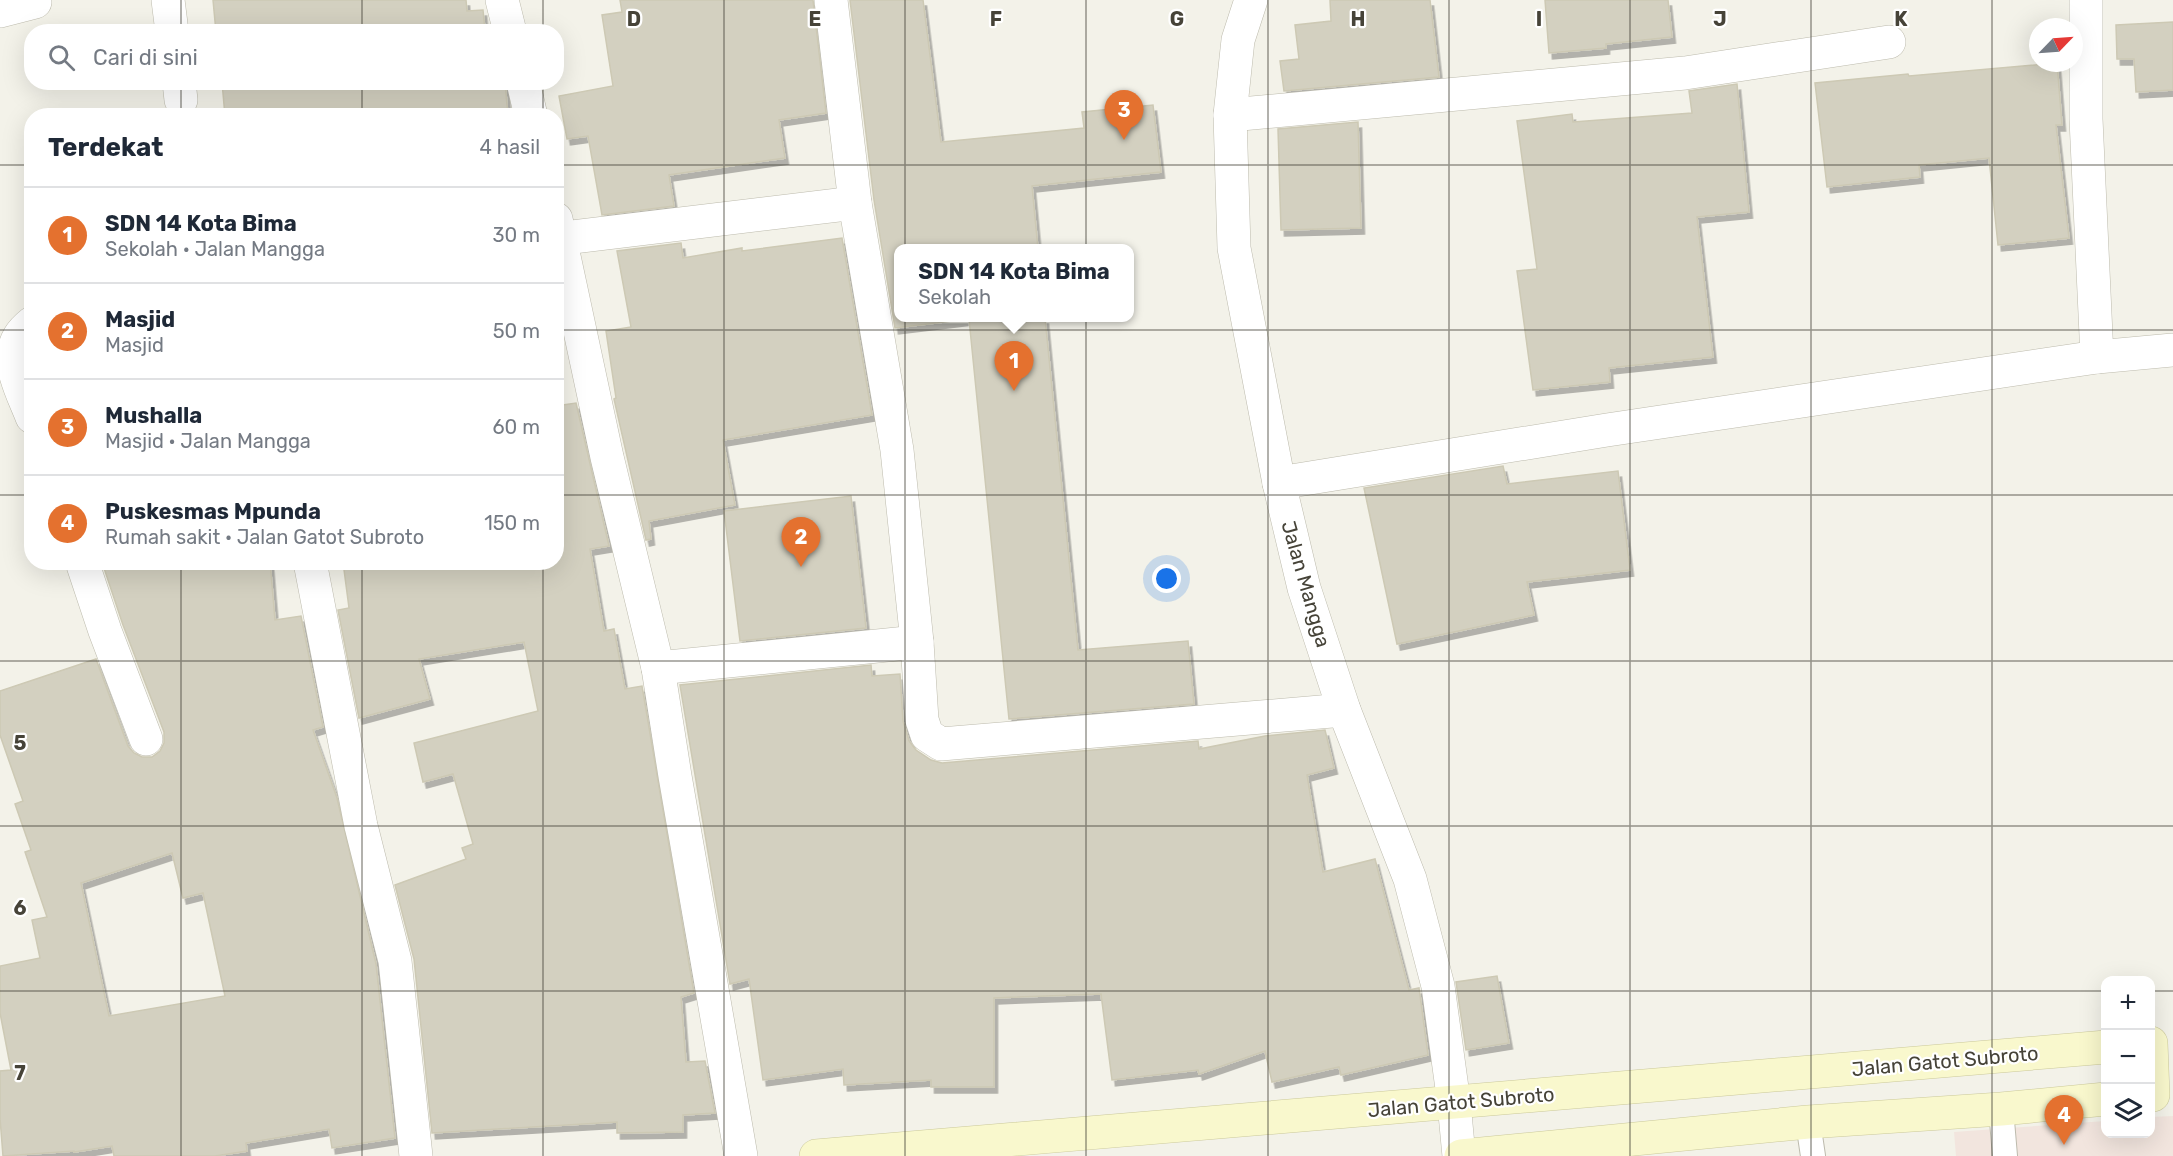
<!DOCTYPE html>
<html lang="id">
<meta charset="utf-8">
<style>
body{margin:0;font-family:Rubik,sans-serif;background:#f2f2f3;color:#1f2937}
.controls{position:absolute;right:18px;bottom:18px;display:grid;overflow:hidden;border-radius:12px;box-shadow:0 6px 24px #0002}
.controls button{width:54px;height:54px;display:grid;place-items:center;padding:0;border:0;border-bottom:2px solid #e0e1e3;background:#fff;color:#1f2937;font:30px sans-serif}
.compass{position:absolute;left:2029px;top:18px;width:54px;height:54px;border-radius:50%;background:#fff;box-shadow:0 6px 24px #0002;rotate:65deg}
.you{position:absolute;left:1167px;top:579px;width:21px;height:21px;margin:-15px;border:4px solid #fff;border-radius:50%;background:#1a73e8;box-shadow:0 0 0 9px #1a73e833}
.badge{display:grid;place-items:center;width:39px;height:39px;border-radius:50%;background:#e4712f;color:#fff;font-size:20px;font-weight:700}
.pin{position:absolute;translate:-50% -50px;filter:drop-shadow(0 2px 3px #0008)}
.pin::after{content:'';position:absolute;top:32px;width:21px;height:18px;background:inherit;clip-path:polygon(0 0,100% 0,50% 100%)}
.popup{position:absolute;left:894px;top:244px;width:240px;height:78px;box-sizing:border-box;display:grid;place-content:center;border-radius:12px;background:#fff;filter:drop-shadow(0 2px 4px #0005);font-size:20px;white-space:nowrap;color:#747a83}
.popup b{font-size:22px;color:#1f2937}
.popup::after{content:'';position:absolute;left:50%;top:100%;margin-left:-12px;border:12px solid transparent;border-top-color:#fff}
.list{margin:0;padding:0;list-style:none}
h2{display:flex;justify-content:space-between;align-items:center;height:78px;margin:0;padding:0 24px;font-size:26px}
h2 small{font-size:20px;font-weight:400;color:#747a83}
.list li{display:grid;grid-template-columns:39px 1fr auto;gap:18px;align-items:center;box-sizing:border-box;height:96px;padding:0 24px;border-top:2px solid #e0e1e3}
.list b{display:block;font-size:22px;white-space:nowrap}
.list p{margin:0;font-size:20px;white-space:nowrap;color:#747a83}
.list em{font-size:20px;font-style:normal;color:#747a83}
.icon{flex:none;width:33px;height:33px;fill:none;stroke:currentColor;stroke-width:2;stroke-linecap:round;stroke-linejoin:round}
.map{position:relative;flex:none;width:2173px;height:1156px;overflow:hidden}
.search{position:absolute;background:#fff;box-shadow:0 6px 24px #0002;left:24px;top:24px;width:540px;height:66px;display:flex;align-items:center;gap:15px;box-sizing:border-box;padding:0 21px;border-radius:24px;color:#747a83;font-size:22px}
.panel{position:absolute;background:#fff;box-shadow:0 6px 24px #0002;left:24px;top:108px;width:540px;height:462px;border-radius:24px}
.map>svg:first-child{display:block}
</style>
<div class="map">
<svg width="2173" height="1156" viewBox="0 0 2173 1156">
<defs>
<filter id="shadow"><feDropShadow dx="3.5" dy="6" stdDeviation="0" flood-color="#0004"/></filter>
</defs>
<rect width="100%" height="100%" fill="#f3f2e9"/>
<!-- medical -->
<polygon fill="#f2e5de" points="2173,1116 2173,1156 1956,1156 1954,1132 2105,1121 2106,1134 2150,1134 2151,1117"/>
<!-- building -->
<g fill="#d3d0c0" stroke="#cdc9b4" stroke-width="1.5" fill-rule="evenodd" filter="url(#shadow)">
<polygon points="213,0 466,0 467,11 483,10 485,30 490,29 491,32 216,32"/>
<polygon points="620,0 813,0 826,113 779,120 785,158 669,175 674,206 602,215 588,136 567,139 559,96 613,86 602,15 622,12"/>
<polygon points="850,0 923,0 941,142 1084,128 1082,112 1153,105 1161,172 1032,186 1038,249 898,249 898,318 1045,318 1078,650 1188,641 1194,704 1009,719 969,319 895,328 874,200"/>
<polygon points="1330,0 1430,0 1439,77 1284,91 1280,61 1299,59 1295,25 1331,21"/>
<polygon points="1545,0 1668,0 1672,37 1606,44 1606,48 1549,53"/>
<polygon points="2173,22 2173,90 2136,92 2134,59 2117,59 2116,25"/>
<polygon points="2057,63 2062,125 2056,125 2069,238 1998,245 1989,158 1919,165 1920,177 1827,187 1815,83 1908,74 1909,76"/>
<polygon points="222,82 505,82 508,116 225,116"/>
<polygon points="1737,84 1749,212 1697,217 1713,357 1609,368 1610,382 1533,390 1517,271 1537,269 1517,121 1572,114 1573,122 1692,113 1689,91"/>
<polygon points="1358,122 1361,228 1281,230 1278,129"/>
<polygon points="842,238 872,415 723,440 735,505 649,521 651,539 646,540 614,399 616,398 606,331 631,327 617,251 681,243 683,258 742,248 742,251"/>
<polygon points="576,403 609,546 590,549 604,631 614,629 625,689 642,686 694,993 681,997 686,1062 705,1061 715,1113 683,1115 683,1132 617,1133 617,1122 432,1133 414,959 395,885 466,859 462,848 473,844 453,774 423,782 414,743 538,711 524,642 419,659 430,699 359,718 338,610 349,608 343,562 556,562 556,406"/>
<polygon points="1503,466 1507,484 1618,471 1630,570 1527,582 1534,615 1397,644 1364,488"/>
<polygon points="851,496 866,628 740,641 724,511"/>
<path d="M102,562H270L275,620L301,616L323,727L313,730L337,798L376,964L395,1138L332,1148L329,1129L246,1143L247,1151L215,1156H114L112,1146L74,1152V1151L3,1156L0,1118V1071L11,1070L0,1013V966L40,958L32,920L47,917L25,852L31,850L15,804L23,801L0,735V691L96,659L128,746L134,753L142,757H152L160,751L164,743V732L123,625ZM172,853L183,898L203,893L225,996L109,1016L81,883Z"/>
<polygon points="871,665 872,676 900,674 903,721 909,741 916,750 931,760 942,763 1198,741 1199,749 1265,736 1325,730 1334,768 1307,775 1323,872 1375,859 1409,990 1419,988 1428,1055 1341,1075 1339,1067 1272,1082 1265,1051 1199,1074 1198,1070 1112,1080 1101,994 994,998 994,1087 931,1087 931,1080 844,1085 843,1069 763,1080 749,979 730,984 680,685"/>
<polygon points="1497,976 1509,1043 1466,1050 1456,982"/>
</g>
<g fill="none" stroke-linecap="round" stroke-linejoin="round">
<defs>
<g id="lane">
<polyline points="2001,1109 2005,1156"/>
<polyline points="1808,1122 1813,1156"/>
</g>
<g id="street">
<polyline points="168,0 172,32"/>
<polyline points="502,0 510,32"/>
<polyline points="831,0 855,203 897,450 917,642 922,720 927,735 941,744 1344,710"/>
<polyline points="1251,0 1238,40 1230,115 1234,248 1279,483 1304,588 1344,710 1410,879 1438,986 1454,1103 1459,1156"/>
<polyline points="2086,0 2086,119 2097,357"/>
<polyline points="0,11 35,2"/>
<polyline points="179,82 181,100"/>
<polyline points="523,82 531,116"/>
<polyline points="1230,115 1685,73 1889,42"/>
<polyline points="556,219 607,457 658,668 675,776 741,1156"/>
<polyline points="556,239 855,203"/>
<path d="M32,323C27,327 22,332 19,337C4,362 23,393 32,417"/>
<polyline points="1279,483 1607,430 2097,357 2173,350"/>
<polyline points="82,562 105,631 146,739"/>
<polyline points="310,562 361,826 395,961 416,1156"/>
<polyline points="658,668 917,642"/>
</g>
<g id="secondary">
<polyline points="2151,1043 2153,1095"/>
<polyline points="816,1156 2106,1047"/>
<polyline points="1461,1156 1808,1122 2001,1109 2106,1099"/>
</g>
</defs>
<!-- lane casing -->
<use href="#lane" stroke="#bdbbad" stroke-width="26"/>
<!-- street casing -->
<use href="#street" stroke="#bdbbad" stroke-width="34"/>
<!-- secondary casing -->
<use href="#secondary" stroke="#cbc99b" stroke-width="34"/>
<!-- lane -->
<use href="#lane" stroke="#fff" stroke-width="24"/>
<!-- street -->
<use href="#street" stroke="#fff" stroke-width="33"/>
<!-- secondary -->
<use href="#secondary" stroke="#f9f8cd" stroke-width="33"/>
</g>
<!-- grid -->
<path fill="none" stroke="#464338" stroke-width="1.5" stroke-opacity="0.55" d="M181,0V32M362,0V32M543,0V32M724,0V1156M905,0V1156M1086,0V1156M1268,0V1156M1449,0V1156M1630,0V1156M1811,0V1156M1992,0V1156M181,82V116M362,82V116M543,82V116M0,165H32M556,165H2173M0,330H32M556,330H2173M0,495H32M556,495H2173M181,562V1156M362,562V1156M543,562V1156M0,661H2173M0,826H2173M0,991H2106M2150,991H2173"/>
<g text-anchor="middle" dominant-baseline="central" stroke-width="4.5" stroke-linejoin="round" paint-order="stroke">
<!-- street labels -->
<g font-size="20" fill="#464338" stroke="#fff">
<text transform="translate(1306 584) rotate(74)">Jalan Mangga</text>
<text transform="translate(1945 1061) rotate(-5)">Jalan Gatot Subroto</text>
<text transform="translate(1461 1102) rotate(-5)">Jalan Gatot Subroto</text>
</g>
</g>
<g font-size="20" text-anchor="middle" font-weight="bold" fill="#464338" stroke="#fff" stroke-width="4.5" stroke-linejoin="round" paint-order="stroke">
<text x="634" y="26">D</text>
<text x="815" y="26">E</text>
<text x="996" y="26">F</text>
<text x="1177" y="26">G</text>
<text x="1358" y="26">H</text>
<text x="1539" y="26">I</text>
<text x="1720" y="26">J</text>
<text x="1901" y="26">K</text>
<text x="20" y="750">5</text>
<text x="20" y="915">6</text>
<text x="20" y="1080">7</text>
</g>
</svg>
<div class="controls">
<button>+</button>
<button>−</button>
<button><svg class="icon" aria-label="layers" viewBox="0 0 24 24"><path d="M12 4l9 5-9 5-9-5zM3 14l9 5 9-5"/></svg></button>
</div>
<svg class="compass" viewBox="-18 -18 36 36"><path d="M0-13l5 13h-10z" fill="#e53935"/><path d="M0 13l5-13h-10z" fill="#747a83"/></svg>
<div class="you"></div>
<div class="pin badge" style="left:1014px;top:391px">1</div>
<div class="popup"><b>SDN 14 Kota Bima</b>Sekolah</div>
<div class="pin badge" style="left:801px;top:567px">2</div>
<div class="pin badge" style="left:1124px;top:140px">3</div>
<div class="pin badge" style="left:2064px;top:1145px">4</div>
<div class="search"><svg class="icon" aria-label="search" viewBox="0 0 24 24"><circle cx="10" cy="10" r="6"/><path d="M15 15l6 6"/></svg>Cari di sini</div>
<section class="panel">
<h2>Terdekat<small>4 hasil</small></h2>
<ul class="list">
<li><span class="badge">1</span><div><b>SDN 14 Kota Bima</b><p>Sekolah · Jalan Mangga</p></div><em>30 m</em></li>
<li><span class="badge">2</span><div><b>Masjid</b><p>Masjid</p></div><em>50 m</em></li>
<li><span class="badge">3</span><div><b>Mushalla</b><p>Masjid · Jalan Mangga</p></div><em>60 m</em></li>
<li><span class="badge">4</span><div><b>Puskesmas Mpunda</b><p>Rumah sakit · Jalan Gatot Subroto</p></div><em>150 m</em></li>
</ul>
</section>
</div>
